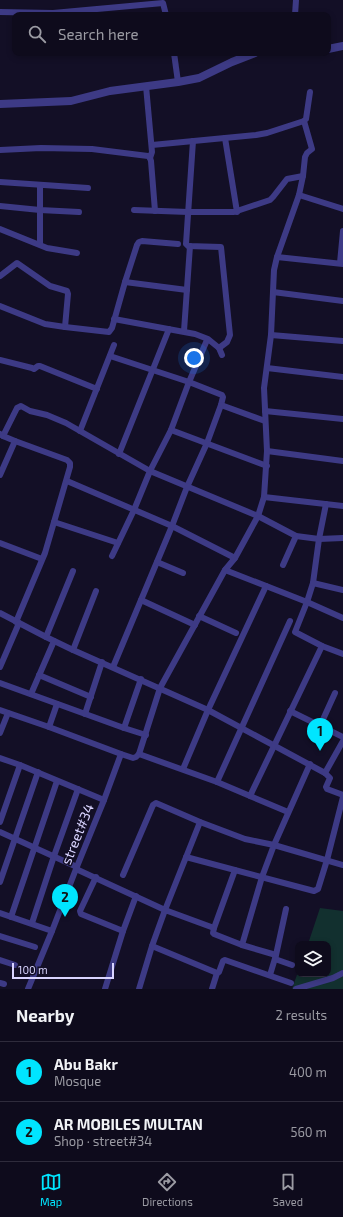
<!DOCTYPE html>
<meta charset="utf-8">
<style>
body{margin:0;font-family:"Exo 2",sans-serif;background:#1c1929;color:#f1f3f6}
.controls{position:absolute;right:12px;bottom:12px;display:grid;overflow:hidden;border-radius:8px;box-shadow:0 2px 6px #0003}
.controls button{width:36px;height:36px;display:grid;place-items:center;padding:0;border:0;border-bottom:1px solid #2e2b3b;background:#0e0b1c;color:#f1f3f6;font:20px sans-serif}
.scale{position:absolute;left:12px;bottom:10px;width:102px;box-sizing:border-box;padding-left:4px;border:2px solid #d9d4ff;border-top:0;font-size:11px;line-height:14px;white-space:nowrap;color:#d9d4ff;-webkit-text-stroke:3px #130f26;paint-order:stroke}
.you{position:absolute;left:194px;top:358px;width:14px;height:14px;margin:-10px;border:3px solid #fff;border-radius:50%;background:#1a73e8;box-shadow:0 0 0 6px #1a73e833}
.badge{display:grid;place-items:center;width:26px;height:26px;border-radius:50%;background:#00e5ff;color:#111;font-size:13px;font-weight:700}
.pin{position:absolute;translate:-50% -33px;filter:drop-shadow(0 1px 2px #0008)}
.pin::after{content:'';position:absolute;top:21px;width:14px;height:12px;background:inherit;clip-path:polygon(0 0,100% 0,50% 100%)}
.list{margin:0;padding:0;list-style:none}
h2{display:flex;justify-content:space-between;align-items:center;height:52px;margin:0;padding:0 16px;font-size:17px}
h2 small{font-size:13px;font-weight:400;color:#9b9ba3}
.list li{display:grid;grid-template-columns:26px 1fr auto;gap:12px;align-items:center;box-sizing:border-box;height:60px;padding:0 16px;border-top:1px solid #2e2b3b}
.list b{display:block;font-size:15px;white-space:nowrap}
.list p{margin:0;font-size:13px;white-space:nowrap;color:#9b9ba3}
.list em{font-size:13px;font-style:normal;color:#9b9ba3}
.icon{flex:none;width:22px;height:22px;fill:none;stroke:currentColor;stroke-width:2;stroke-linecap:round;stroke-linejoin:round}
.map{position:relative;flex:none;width:343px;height:989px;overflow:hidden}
.search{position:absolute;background:#0e0b1c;box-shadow:0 2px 6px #0003;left:12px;right:12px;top:12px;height:44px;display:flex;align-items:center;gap:10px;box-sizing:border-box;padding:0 14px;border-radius:8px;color:#9b9ba3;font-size:15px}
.sheet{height:172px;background:#0e0b1c}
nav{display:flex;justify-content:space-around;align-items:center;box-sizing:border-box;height:56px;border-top:1px solid #2e2b3b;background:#0e0b1c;font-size:11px;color:#9b9ba3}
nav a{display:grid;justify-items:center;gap:2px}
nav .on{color:#00e5ff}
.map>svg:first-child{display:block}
</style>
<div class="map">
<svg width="343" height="989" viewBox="0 0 343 989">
<rect width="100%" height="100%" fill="#130f26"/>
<!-- green -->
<polygon fill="#12302f" points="320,908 343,911 343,989 292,989 298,972 298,974 328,974 328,944 308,944"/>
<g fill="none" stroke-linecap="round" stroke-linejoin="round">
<!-- minor -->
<g stroke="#3d3a85" stroke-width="6">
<polyline points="0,12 53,13 163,3 166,15"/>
<polyline points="295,15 296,0"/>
<polyline points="174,53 178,82"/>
<polyline points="146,86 152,152 150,158"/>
<polyline points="225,138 237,212"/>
<polyline points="193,141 186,244 188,246 221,247 230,335 227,342 219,348"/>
<polyline points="152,145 256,135 267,133 304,121"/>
<polyline points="0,150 41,148 92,149 148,156 150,158 151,161 155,211"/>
<polyline points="0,182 88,188"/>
<polyline points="40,185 40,244"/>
<polyline points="299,195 343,209"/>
<polyline points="0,206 40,210 79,212"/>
<polyline points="134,210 188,212 234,212 270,200 273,197 287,179 303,176"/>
<polyline points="0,229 47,248 77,253"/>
<polyline points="277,257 343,264"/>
<polyline points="340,263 343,231"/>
<polyline points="0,276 17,263 50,286 67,291 68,294 65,327"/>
<polyline points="125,282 187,290"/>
<polyline points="273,292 343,301"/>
<polyline points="0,306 45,324 65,327 109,332 112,328 125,282 137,245 139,242 142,241 178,244"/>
<polyline points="114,319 195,334 208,339 219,348 222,355"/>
<polyline points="184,331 190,246"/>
<polyline points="271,335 343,341"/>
<polyline points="110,356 189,382 222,395 223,397 221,405 207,443 187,487 172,526 113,667"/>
<polyline points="0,360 32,368 34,369 38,366 40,366 97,389"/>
<polyline points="267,368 343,377"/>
<polyline points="221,405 265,421"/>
<polyline points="265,411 343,419"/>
<polyline points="171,430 267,466"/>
<polyline points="80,431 114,345"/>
<polyline points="0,434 3,436 17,408 21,406 30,411 47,415 66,423 150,471 258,516 296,536 319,539 343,538"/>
<polyline points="3,436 15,441 67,460 70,463 70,467 45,553 16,622"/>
<polyline points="267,451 343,461"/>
<polyline points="119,454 169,329"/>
<polyline points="0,475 15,441"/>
<polyline points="67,481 172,526 235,558"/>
<polyline points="264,497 343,506"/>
<polyline points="326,504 319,539 313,583 307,602 295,632 322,646 343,654"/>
<polyline points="54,522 118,543"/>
<polyline points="0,543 42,559"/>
<polyline points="112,556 134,510 150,471 171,430 189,382 207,340"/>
<polyline points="157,562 183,573"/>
<polyline points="283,565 296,536"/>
<polyline points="225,570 307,602 343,618"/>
<polyline points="313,583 343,590"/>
<polyline points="141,600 195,625"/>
<polyline points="0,613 46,637 73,650 208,710 325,773 343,741"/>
<polyline points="199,616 236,633"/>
<polyline points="46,637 73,571"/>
<polyline points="73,650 96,591"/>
<polyline points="0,667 19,623"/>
<polyline points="39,675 91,697"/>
<polyline points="0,683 124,728 146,735"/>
<polyline points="31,694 54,641"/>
<polyline points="0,710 49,727 121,754 133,758 136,757 139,754 160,688 225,570 235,558 258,516 264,497 267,451 264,388 271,335 274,270 277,257 299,195 303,176 305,157 307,153 312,149 304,121 306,119 310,92"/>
<polyline points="290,711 343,737"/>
<polyline points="85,714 102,662"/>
<polyline points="320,726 335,693"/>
<polyline points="49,727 57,704"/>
<polyline points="124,728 141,679"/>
<polyline points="0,733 8,713"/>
<polyline points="139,754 217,782 288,812"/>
<polyline points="0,758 20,765 104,800"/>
<polyline points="310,764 274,845 343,865"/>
<polyline points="183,769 208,710 266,586"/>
<polyline points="325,773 330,778 326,787 327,789 343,795"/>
<polyline points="217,782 290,621"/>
<polyline points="250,796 322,646"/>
<polyline points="0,822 20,765"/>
<polyline points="0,832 77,867"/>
<polyline points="186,857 314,891 318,889 327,860 343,797"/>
<polyline points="76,869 165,910 200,822"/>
<polyline points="123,875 153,805 156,803 200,822 245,839 274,845 262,877 242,945 276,955"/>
<polyline points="96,877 80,911 81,914 123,931 136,896"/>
<polyline points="0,882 38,772"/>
<polyline points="0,913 52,931"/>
<polyline points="11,917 57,781"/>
<polyline points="32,923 54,856 78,789"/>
<polyline points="214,928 213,933 214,934 242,945"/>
<polyline points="0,936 35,947"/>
<polyline points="275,959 292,965"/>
<polyline points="0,960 15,965"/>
<polyline points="217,973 219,972 223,961 225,960 291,983"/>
<polyline points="270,975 276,955 286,909"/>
<polyline points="0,983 4,984"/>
<polyline points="28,989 52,931 76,869 104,800 121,754"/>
<polyline points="105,989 123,931"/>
<polyline points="139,989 152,946"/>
<polyline points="212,989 217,973 152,946 165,910 214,928 235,870"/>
<polyline points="296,989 333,978 343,973"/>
</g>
<!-- tertiary -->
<g stroke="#3d3a85" stroke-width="8">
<polyline points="328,49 343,46"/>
<polyline points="0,104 71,101 110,91 178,82 199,78 232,62 255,53"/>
</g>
</g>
<g text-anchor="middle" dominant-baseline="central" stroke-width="3" stroke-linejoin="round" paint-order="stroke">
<!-- street labels -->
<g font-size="14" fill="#d9d4ff" stroke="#130f26">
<text transform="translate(77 834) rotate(-68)">street#34</text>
</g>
</g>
</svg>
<div class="controls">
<button><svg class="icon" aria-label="layers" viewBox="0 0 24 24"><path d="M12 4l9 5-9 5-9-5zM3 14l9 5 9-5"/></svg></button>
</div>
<div class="scale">100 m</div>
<div class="you"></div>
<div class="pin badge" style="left:320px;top:751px">1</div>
<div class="pin badge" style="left:65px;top:917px">2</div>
<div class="search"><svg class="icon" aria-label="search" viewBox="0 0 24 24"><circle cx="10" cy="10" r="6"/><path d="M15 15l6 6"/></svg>Search here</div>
</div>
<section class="sheet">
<h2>Nearby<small>2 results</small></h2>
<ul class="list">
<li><span class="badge">1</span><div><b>Abu Bakr</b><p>Mosque</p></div><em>400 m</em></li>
<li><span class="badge">2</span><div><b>AR MOBILES MULTAN</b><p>Shop · street#34</p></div><em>560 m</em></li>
</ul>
</section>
<nav>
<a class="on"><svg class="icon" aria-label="map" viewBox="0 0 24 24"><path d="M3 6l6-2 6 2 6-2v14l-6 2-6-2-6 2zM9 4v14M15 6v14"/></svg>Map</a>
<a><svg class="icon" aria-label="directions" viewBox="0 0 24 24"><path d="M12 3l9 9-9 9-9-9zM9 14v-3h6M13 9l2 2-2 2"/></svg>Directions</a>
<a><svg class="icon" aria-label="saved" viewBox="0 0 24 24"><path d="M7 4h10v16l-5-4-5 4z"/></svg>Saved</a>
</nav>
